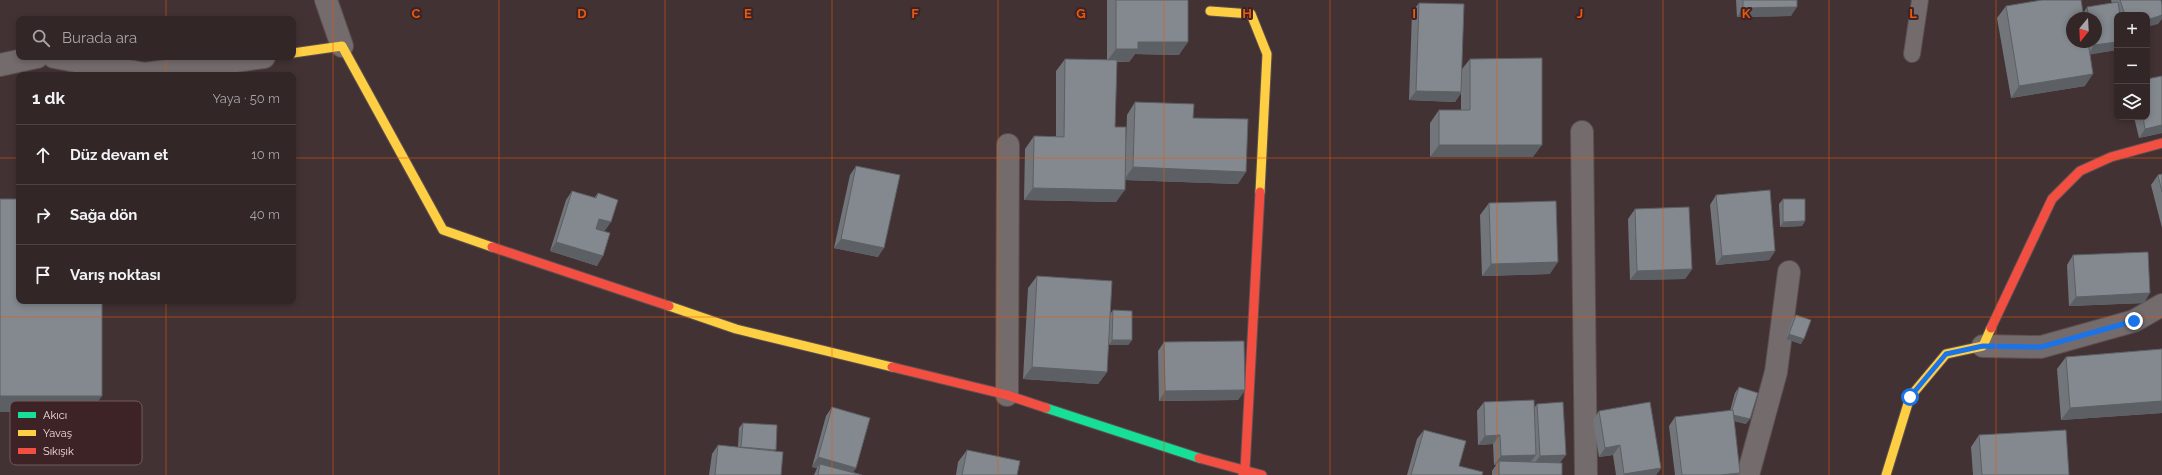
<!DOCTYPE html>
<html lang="tr">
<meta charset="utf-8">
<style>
body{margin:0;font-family:Raleway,sans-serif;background:#3a2e2f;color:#f1f3f6}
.controls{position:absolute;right:12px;top:12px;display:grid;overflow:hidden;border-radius:8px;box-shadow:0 2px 6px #0003}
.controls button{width:36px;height:36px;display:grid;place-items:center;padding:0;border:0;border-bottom:1px solid #4d4344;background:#322627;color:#f1f3f6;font:20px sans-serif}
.compass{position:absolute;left:2066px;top:12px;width:36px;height:36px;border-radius:50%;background:#322627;box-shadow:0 2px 6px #0003;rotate:198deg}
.stop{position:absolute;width:12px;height:12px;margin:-9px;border:3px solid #1a73e8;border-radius:50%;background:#fff}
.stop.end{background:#1a73e8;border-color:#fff;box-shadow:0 1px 4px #0008}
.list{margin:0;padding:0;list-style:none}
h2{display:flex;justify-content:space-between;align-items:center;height:52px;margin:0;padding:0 16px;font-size:17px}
h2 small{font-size:13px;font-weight:400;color:#a8a5a7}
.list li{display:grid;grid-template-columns:26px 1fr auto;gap:12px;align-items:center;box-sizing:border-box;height:60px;padding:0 16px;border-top:1px solid #4d4344}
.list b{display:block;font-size:15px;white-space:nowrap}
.list em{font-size:13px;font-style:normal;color:#a8a5a7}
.icon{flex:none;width:22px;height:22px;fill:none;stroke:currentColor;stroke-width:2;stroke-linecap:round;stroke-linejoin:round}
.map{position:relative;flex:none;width:2162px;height:475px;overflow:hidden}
.search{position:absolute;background:#322627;box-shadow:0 2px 6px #0003;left:16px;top:16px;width:280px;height:44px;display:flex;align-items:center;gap:10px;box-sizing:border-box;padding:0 14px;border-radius:8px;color:#a8a5a7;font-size:15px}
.panel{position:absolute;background:#322627;box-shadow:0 2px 6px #0003;left:16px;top:72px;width:280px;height:232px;border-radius:8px}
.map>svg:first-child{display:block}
</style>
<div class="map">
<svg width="2162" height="475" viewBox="0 0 2162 475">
<rect width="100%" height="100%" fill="#423234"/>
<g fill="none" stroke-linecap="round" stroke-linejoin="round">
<defs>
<polyline id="lane" points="1912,54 1920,0"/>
<g id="street">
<polyline points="326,0 342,46"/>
<polyline points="54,57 145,74 264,57"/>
<polyline points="0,65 37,57"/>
<polyline points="1582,132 1586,475"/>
<polyline points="1983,346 2041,347 2134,321 2162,305"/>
<polyline points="1007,395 1008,145"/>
<polyline points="1748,475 1776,372 1789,272"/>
</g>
<polyline id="fast" points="1046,408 1199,458"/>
<g id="slow">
<polyline points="1210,11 1251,14 1267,54 1260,192"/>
<polyline points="293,53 342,46 443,230 492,247"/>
<polyline points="669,306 736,329 892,367"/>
<polyline points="1886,475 1910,397 1946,354 1983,346 1991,328"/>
</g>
<g id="jam">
<polyline points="492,247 669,306"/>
<polyline points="1991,328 2052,199 2080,171 2111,157 2162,143"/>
<polyline points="892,367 1007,395 1046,408"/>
<polyline points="1199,458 1262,475"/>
<polyline points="1243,475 1245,470 1260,192"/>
</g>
</defs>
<!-- lane casing -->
<use href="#lane" stroke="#5c4f50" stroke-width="18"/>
<!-- street casing -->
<use href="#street" stroke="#5c4f50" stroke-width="24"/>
<!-- fast casing -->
<use href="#fast" stroke="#5c4f50" stroke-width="11"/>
<!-- slow casing -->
<use href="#slow" stroke="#5c4f50" stroke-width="11"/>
<!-- jam casing -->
<use href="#jam" stroke="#5c4f50" stroke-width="11"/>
<!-- lane -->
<use href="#lane" stroke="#746b6c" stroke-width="16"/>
<!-- street -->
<use href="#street" stroke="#746b6c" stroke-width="22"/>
<!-- fast -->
<use href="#fast" stroke="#16e098" stroke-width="9"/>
<!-- slow -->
<use href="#slow" stroke="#ffcf43" stroke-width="9"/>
<!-- jam -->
<use href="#jam" stroke="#f24e42" stroke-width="9"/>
</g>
<!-- wall -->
<g fill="#72767b" fill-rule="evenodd">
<polygon points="1107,0 1188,0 1179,55 1135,54 1129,62 1117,62 1115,127 1126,141 1127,115 1135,102 1193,118 1238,184 1125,180 1116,202 1024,200 1025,149 1034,136 1056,136 1056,71 1065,59 1107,60"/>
<polygon points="1736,0 1797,0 1791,16 1737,17"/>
<path d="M2111,0H2161L2158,24L2147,15H2117V50L2090,54L2085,86L2011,98L1997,18L2006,6L2083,13L2087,7L2112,3ZM2072,18H2096V42H2072Z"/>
<polygon points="1419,3 1462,69 1470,59 1533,157 1430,157 1430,123 1439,110 1461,110 1461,93 1455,102 1409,100 1412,12"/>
<polygon points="2134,117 2147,117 2162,133 2139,138"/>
<polygon points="856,166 878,257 834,248 850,175"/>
<polygon points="2162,174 2162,228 2151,185 2158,175"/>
<polygon points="572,191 594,198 598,193 604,232 597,266 550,251 566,200"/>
<polygon points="1716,195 1775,251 1769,260 1716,265 1710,205"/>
<polygon points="1783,199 1805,221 1802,226 1780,227 1779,204"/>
<polygon points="1489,203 1550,274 1482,276 1480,215"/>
<polygon points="1635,209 1692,269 1685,279 1630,280 1628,219"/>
<polygon points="2073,255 2144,303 2069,306 2067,265"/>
<polygon points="1037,276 1110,314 1113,310 1132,340 1128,345 1109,345 1109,337 1107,372 1098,384 1023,379 1028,288"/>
<polygon points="1796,315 1801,344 1786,339 1792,320"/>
<polygon points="1164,342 1245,390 1238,400 1159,401 1158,351"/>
<polygon points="2162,349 2162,413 2061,420 2057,369 2066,357"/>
<polygon points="1739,387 1746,424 1734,421 1740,473 1738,475 1675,475 1669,426 1675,417 1730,411 1735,393"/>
<polygon points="1484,402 1534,408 1537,404 1560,462 1562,475 1492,475 1492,471 1496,465 1494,465 1493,444 1478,445 1477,411"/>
<polygon points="832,407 856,468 853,472 862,475 814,475 817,468 812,467 826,416"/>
<polygon points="1599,411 1661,468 1656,475 1616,475 1613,455 1599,457 1593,420"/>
<polygon points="743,423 775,451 781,475 709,475 712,454 718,445 738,447 739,428"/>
<polygon points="1424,430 1459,466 1482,475 1407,475 1417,439"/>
<polygon points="1979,435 2069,475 1973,475 1971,447"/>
<polygon points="967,450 1017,475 956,475 958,462"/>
</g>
<!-- shaded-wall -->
<g fill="#5c6064">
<polygon points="1797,7 1791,16 1737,17 1743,8"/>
<polygon points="2162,15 2162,19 2158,24 2147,27 2147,20"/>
<polygon points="1138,42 1188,42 1179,55 1135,54 1129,62 1107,61 1116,49"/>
<polygon points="2117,42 2117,50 2088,55 2094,45"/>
<polygon points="2093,74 2085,86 2011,98 2019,86"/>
<polygon points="1416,91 1461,92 1455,102 1409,100"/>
<polygon points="2162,125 2162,133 2139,138 2145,129"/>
<polygon points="1439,145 1542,145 1533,157 1430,157"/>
<polygon points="1133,167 1246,172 1238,184 1124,180"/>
<polygon points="1033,188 1125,190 1116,202 1024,200"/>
<polygon points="599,219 611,222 604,232 593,228"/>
<polygon points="1805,221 1802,226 1780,227 1783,222"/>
<polygon points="841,239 884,248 878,257 834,248"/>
<polygon points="556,242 603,256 597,266 550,251"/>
<polygon points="1775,251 1769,260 1716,265 1722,256"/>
<polygon points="1558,262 1550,274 1482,276 1491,264"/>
<polygon points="1692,269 1685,279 1630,280 1637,271"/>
<polygon points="2150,293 2144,303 2069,306 2076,297"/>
<polygon points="1789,334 1804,339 1801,344 1786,339"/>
<polygon points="1112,340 1132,340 1128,345 1109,345"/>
<polygon points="1032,367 1107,372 1098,384 1023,379"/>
<polygon points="1245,390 1238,400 1159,401 1165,391"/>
<polygon points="0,396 102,396 91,412 0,412"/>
<polygon points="2162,401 2162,413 2061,420 2070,408"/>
<polygon points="1731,414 1750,419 1746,424 1728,419"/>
<polygon points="1500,435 1493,444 1478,445 1485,436"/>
<polygon points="1620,445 1613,455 1599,457 1605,448"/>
<polygon points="1536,455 1529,464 1499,461 1496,465 1494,465 1501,456"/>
<polygon points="1566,455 1559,464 1533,465 1540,456"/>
<polygon points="818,457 856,468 851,475 820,464 817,468 812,467"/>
<polygon points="1661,468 1656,475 1623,475 1624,474"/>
<polygon points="1740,473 1738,475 1720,475"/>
</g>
<!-- building -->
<g fill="#84898f" stroke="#5c6064">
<polygon points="1116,0 1188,0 1188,42 1138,42 1138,49 1116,49"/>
<polygon points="1743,0 1797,0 1797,7 1743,8"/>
<polygon points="2042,0 2081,0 2084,18 2072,18 2072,42 2088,42 2093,74 2019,86 2006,6"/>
<polygon points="2120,0 2161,0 2162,5 2162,15 2147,20 2147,15 2125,15"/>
<polygon points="2118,2 2120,15 2117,15 2117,42 2094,45 2094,42 2096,42 2096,18 2089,18 2087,7"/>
<polygon points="1419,3 1464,4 1461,92 1416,91"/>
<polygon points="1542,58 1542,145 1439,145 1439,110 1470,110 1470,59"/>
<polygon points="1065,59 1117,60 1115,127 1126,127 1125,190 1033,188 1034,136 1064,137"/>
<polygon points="2162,76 2162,125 2145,129 2143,117 2147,117 2147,79"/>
<polygon points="1135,102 1194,104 1193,118 1248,119 1246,172 1133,167"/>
<polygon points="856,166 900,175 884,248 841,239"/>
<polygon points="2162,174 2162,192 2158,175"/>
<polygon points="1770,190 1775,251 1722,256 1716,195"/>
<polygon points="572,191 596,198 598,193 618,200 611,222 599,219 596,229 610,233 603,256 556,242"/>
<polygon points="0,199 19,199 19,301 102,301 102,396 0,396"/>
<polygon points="1783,199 1805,199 1805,221 1783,222"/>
<polygon points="1556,201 1558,262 1491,264 1489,203"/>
<polygon points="1689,207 1692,269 1637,271 1635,209"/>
<polygon points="2148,252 2150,293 2076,297 2073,255"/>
<polygon points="1037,276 1112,281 1107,372 1032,367"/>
<polygon points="1113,310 1132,311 1132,340 1112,340"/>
<polygon points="1796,315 1811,320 1804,339 1789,334"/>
<polygon points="1244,341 1245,390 1165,391 1164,342"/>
<polygon points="2162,349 2162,401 2070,408 2066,357"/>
<polygon points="1739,387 1758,393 1750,419 1733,415 1732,410"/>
<polygon points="1534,400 1536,455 1501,456 1500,435 1485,436 1484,402"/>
<polygon points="1563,402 1566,455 1540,456 1537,404"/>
<polygon points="1650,402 1661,468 1624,474 1620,445 1605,448 1599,411"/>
<polygon points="832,407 870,418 856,468 818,457"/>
<polygon points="1733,410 1740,473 1720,475 1682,475 1675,417"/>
<polygon points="743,423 777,425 776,450 741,447"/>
<polygon points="1424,430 1466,441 1459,466 1483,472 1482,475 1411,475"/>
<polygon points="2066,430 2069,475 1982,475 1979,435"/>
<polygon points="718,445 783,452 781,475 715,475"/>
<polygon points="967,450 1020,461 1017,475 962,475"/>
<polygon points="1499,461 1562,463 1562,475 1499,475"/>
<polygon points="820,464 862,475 818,475"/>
</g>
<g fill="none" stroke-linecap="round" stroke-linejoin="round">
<!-- route -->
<polyline stroke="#1a73e8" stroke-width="5" points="1910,397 1946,354 1983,346 2041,347 2134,321"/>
</g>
<!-- grid -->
<path fill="none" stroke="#e8590c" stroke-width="1" stroke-opacity="0.55" d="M166,0V19M333,0V475M499,0V475M665,0V475M832,0V475M998,0V475M1164,0V475M1330,0V475M1497,0V475M1663,0V475M1829,0V475M1996,0V475M166,57V75M0,158H19M293,158H2162M166,301V475M0,317H2162"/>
<!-- legend -->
<rect x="10" y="401" width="132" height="64" rx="6" fill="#3d2226" stroke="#735a5e" stroke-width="1"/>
<rect x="18" y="412" width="18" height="6" fill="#16e098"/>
<rect x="18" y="430" width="18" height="6" fill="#ffcf43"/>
<rect x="18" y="448" width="18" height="6" fill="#f24e42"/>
<g font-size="11" fill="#f0dddf">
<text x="43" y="419">Akıcı</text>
<text x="43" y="437">Yavaş</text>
<text x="43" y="455">Sıkışık</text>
</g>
<g font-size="13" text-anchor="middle" font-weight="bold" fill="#e8590c" stroke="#3d2226" stroke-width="4" stroke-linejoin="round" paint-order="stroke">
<text x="416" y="18">C</text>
<text x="582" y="18">D</text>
<text x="748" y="18">E</text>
<text x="915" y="18">F</text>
<text x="1081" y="18">G</text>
<text x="1247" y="18">H</text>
<text x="1414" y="18">I</text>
<text x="1580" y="18">J</text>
<text x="1746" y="18">K</text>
<text x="1913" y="18">L</text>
</g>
</svg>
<div class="controls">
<button>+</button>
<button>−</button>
<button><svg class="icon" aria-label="layers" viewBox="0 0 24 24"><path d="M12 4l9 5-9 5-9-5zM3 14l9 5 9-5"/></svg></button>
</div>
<svg class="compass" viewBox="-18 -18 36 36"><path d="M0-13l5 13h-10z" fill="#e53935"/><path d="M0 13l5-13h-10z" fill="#a8a5a7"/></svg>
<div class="stop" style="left:1910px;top:397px"></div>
<div class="stop end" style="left:2134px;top:321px"></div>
<div class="search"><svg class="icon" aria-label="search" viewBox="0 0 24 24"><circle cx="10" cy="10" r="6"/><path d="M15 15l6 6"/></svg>Burada ara</div>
<section class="panel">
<h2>1 dk<small>Yaya · 50 m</small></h2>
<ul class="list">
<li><svg class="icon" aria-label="ahead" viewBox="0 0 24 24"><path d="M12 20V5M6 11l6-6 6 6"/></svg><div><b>Düz devam et</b></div><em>10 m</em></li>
<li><svg class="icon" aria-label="right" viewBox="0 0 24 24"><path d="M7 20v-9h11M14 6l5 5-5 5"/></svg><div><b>Sağa dön</b></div><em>40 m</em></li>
<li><svg class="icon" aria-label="arrive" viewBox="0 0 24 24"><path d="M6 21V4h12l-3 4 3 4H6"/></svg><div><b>Varış noktası</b></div></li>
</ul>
</section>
</div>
